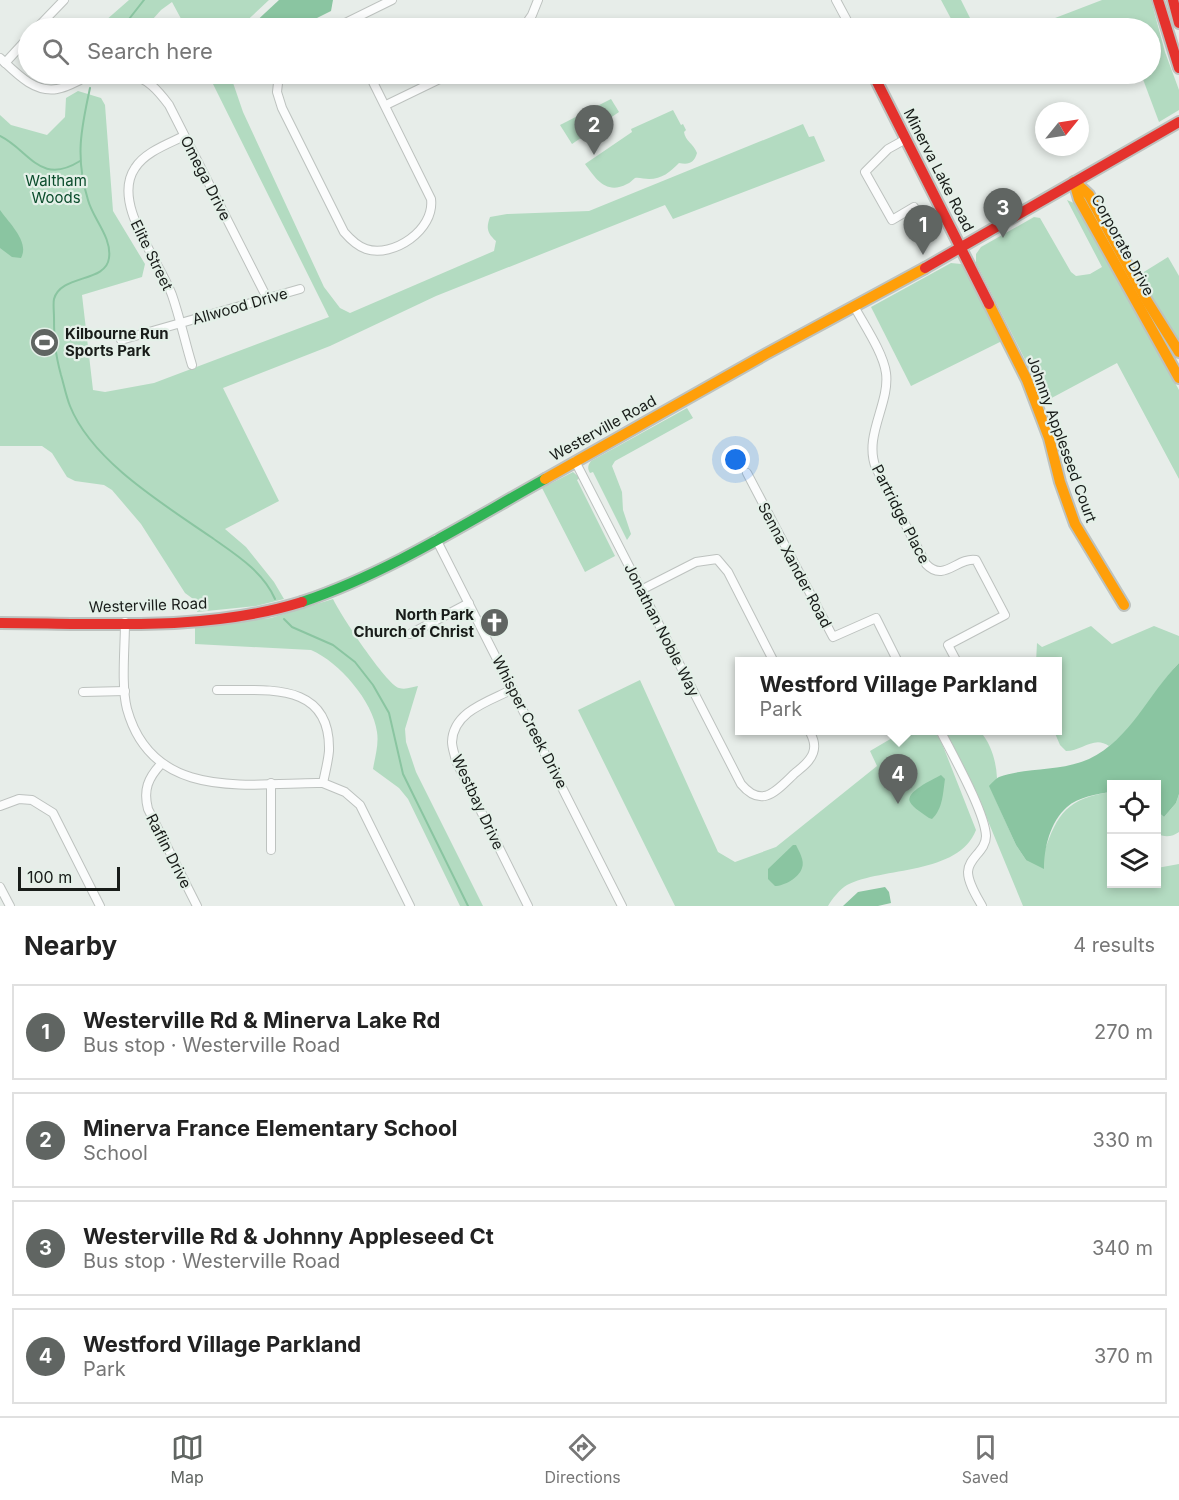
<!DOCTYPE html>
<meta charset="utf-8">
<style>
body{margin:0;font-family:Inter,sans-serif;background:#f6f6f6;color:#222}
.controls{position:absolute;right:18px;bottom:18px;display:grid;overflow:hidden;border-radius:0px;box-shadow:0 3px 9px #0003}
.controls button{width:54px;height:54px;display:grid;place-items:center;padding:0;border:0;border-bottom:2px solid #e0e0e0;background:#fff;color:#222;font:30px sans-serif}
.compass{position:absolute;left:1035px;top:102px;width:54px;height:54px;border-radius:50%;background:#fff;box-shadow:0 3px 9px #0003;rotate:60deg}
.scale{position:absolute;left:18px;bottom:15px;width:102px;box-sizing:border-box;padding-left:6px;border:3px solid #181c19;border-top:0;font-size:16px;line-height:21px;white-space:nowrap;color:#181c19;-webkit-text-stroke:4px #e4f0e8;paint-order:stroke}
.you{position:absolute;left:736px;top:460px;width:21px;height:21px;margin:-15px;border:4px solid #fff;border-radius:50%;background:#1a73e8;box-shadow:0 0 0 9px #1a73e833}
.badge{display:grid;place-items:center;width:39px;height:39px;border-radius:50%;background:#606562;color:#fff;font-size:20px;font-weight:700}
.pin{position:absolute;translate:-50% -50px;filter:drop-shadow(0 2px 3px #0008)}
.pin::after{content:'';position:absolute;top:32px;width:21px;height:18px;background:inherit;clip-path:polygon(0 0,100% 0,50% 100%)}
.popup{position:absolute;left:735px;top:657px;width:327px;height:78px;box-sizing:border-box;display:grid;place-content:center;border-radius:0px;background:#fff;filter:drop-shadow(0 2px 4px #0005);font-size:20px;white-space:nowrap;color:#767676}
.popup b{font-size:22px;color:#222}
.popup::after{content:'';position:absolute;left:50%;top:100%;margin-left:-12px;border:12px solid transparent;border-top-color:#fff}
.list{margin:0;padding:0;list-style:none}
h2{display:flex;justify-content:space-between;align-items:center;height:78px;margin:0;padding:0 24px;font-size:26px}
h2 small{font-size:20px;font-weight:400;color:#767676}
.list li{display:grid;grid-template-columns:39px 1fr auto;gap:18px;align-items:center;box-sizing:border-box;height:96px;margin:0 12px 12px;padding:0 12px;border:2px solid #e0e0e0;border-radius:0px}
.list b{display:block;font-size:22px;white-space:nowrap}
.list p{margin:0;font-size:20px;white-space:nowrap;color:#767676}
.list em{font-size:20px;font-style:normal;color:#767676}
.icon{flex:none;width:33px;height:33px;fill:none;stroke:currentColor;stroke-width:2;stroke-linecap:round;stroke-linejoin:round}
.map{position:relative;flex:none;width:1179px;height:906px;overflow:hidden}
.search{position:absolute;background:#fff;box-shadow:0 3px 9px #0003;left:18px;right:18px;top:18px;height:66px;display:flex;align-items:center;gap:15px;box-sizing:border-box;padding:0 21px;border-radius:33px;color:#767676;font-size:22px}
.sheet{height:510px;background:#fff}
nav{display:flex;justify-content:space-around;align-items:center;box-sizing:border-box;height:84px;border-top:2px solid #e0e0e0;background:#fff;font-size:16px;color:#767676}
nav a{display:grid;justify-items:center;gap:3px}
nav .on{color:#606562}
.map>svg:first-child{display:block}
</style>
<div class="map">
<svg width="1179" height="906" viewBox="0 0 1179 906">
<rect width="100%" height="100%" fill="#e7ede9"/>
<!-- green -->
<g fill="#b3dbc1">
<polygon points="129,0 269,0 239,28 186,28 172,2 161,10 145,28 97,28"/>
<polygon points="941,0 961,0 975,28 956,28"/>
<polygon points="1102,0 1151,0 1165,52 1179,90 1179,110 1159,122 1141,74 1150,74 1150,28 1029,28"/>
<path d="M208,74H230L243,112L324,287L340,308L350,313L494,251L496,241C487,233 486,228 490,217L507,214L589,211L803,124L809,137L814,136L825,161L673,219L665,205L436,296L330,346L223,388L279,501L225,529L246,547L274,582L284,599L256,606L197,612L200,604L185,593L141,524L112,490L104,485L75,481L67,477L52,453L42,446H0V115L11,125L47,135L65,117L66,98L78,91L101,98L105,105L113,211L145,264L142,277L82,295L93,390L105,392L154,383L329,317Z"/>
<polygon points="611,99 619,112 572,144 560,125"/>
<path d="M673,110L681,125L683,124L686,130L684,132C685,141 694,144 697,153C694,163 689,165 679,163C670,172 662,179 649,179C645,179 638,177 635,178C632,180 630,183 627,184C606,195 596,179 585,164L632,132L631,129Z"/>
<polygon points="1067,200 1076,204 1179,390 1179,479 1117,363 1046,401 976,263 976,254 981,247 1034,217 1040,218 1071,272 1076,276 1090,274 1102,267"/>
<polygon points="1168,257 1179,276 1179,344 1139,275"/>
<polygon points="951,263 961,264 967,271 1002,341 911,386 871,307"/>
<path d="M687,408L693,418L615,461L612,466L622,492L623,510L631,534L627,540L593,472L590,473C587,468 588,465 591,461Z"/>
<polygon points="573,472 580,478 577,480 615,556 585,572 542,488"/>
<path d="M333,599C340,614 386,684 399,688C406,690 412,687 418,686L405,729L406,742L416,772L483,906H460L408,799L399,788L373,769C375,757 379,744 377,732C373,701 339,662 311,650L195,644V626L271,618Z"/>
<path d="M1091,626L1112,644L1154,626L1179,636V663C1154,688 1139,726 1109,746C1094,735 1082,751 1066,751L1060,745L1054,731L1057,730V662H1036L1037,643L1042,647Z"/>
<path d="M640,680L718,852L735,862L776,847L877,766L870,751L904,731H934L941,741L976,830C959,875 882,867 847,885C840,889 832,899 828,906H675L578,710Z"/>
<path d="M944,731H980C991,744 996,760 997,778L990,787L1016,845L1026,860L1044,853C1057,813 1068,798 1111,792L1112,884H1156L1157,868L1179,864V906H1023L981,804L976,798Z"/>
<path d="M1179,794V832C1172,837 1164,838 1157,833L1156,811L1164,817L1176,803Z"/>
</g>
<!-- water -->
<g fill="#8ac5a1">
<polygon points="279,0 333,0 331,11 297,28 249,28"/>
<path d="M0,210C9,223 30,242 21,258L12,257L0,248Z"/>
<path d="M1179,663V794L1176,803L1164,817L1157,811L1156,784H1112L1111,792C1097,794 1078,797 1067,807C1050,822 1044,848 1044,869L1026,860L1016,845L989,786C992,783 995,779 999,777C1026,767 1060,772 1089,759C1131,739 1148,694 1179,663Z"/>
<path d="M941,775L945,779C943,792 943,809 932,819L929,818C924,814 913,808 910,802C905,792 932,780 941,775Z"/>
<path d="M793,845H796C799,851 805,861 802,868C799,878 784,886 775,886L768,879V869Z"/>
<polygon points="885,887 889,892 891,903 878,906 843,906 858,892"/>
</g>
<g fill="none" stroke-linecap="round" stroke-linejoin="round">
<!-- stream -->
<g stroke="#8ac5a1" stroke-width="2">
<polyline points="122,28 144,0"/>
<path d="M90,88C81,129 75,158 88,200C93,219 112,237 109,258C106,283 61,274 54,299C53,304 54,312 54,317C54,340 55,353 61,375C64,385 66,396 70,406C92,461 163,504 211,537C235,554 263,571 275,599"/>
<path d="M0,136C30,151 40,186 80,161"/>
<polyline points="284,619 292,627 333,645 355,662 373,685 389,713 403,774 468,906"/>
</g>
<defs>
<g id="street">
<polyline points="836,0 851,28"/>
<polyline points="37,28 64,0"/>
<polyline points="335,28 392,0"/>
<polyline points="523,28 532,15 538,0"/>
<path d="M0,58C16,73 34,93 57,89C65,88 72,84 80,80C87,77 95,76 103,74"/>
<polyline points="5,63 28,38"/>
<path d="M129,74C148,79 157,89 169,105L267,298"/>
<path d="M279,74L277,92L282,108L344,232C350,239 357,246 366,249C393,258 435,230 431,199L369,74"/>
<polyline points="386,105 450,74"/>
<path d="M184,136C168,144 145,152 135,168C111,203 159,260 172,295C180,318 185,342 192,365"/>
<polyline points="906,139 888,149 865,172 892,220 914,207"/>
<path d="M854,306C864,325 883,352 886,373C890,404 863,436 876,468L926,564C944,583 957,557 976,560L1005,615L948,645L957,662"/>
<polyline points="121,340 300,289"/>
<path d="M575,461L741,784C762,809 776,791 794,774C801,768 810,762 813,753C816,745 813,738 809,730"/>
<polyline points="747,473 833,637 876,618 898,662"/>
<polyline points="436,539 622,906"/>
<polyline points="641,590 696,562 717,559 728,572 774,662"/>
<path d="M125,622C125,647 121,686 127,709C152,800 244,784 317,783H323L345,792L360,805L410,906"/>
<polyline points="410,634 469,603"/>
<path d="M513,689C490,701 453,711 452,742C452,748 455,755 456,761L528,906"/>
<path d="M217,690C265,691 331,680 329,751C328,762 325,773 323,783"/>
<polyline points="83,692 125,691"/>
<path d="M940,730C952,754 985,812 986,836C986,851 968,858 968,872C968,883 977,897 982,906"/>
<path d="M161,764C148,778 143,790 148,809L197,906"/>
<polyline points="271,783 271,850"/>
<polyline points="0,806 19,799 32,800 53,813 100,906"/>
<polyline points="0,887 10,906"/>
</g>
<path id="fast" d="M302,602C388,573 466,523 545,479"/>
<g id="slow">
<polyline points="1074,182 1079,199 1179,378"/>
<polyline points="1075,182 1089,195 1147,301 1179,352"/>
<polyline points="989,304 1027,380 1049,438 1060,482 1075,524 1124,605"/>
<polyline points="545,479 766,354 925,268"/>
</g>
<g id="jam">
<polyline points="1158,0 1179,68"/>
<polyline points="1173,0 1179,23"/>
<polyline points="873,74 989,304"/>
<polyline points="925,268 1179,122"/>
<path d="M0,623C100,623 206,632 302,602"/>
</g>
</defs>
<!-- street casing -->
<use href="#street" stroke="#bdc2bf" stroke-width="10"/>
<!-- fast casing -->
<use href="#fast" stroke="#bdc2bf" stroke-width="14"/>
<!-- slow casing -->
<use href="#slow" stroke="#bdc2bf" stroke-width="14"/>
<!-- jam casing -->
<use href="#jam" stroke="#bdc2bf" stroke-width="14"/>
<!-- street -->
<use href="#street" stroke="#fbfcfc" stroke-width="8"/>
<!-- fast -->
<use href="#fast" stroke="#30b455" stroke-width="10"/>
<!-- slow -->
<use href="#slow" stroke="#ff9f0a" stroke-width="10"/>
<!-- jam -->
<use href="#jam" stroke="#e5322d" stroke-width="10"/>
</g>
<!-- icons -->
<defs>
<symbol id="stadium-disc" viewBox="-11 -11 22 22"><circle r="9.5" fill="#606562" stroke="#e4f0e8"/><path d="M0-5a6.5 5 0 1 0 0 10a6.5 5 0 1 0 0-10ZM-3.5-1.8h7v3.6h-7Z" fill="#fff"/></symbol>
<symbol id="church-disc" viewBox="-11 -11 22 22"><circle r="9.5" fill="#606562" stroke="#e4f0e8"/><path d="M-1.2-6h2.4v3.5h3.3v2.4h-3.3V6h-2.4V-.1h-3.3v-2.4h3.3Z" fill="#fff"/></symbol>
</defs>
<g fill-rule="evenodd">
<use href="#stadium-disc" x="28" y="326" width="33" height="33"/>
<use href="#church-disc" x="478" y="606" width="33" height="33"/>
</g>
<g text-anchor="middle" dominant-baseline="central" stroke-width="4.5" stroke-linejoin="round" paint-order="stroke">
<!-- street labels -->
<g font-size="15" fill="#181c19" stroke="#e4f0e8">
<text transform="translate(939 170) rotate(63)">Minerva Lake Road</text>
<text transform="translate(206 178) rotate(63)">Omega Drive</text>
<text transform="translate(1123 245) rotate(61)">Corporate Drive</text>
<text transform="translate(152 255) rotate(64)">Elite Street</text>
<text transform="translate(240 306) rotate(-16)">Allwood Drive</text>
<text transform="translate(603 428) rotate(-29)">Westerville Road</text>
<text transform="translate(1062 439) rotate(70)">Johnny Appleseed Court</text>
<text transform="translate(901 514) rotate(63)">Partridge Place</text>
<text transform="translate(795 565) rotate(62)">Senna Xander Road</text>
<text transform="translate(148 605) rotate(-2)">Westerville Road</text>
<text transform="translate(662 630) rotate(63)">Jonathan Noble Way</text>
<text transform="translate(530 722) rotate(63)">Whisper Creek Drive</text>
<text transform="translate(478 802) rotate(65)">Westbay Drive</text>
<text transform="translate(169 851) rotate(63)">Raflin Drive</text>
</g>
<!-- park labels -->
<g font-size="15" fill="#0b4c2c" stroke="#e4f0e8">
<text x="56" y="180">Waltham<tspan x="56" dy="17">Woods</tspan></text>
</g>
<!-- poi labels -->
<g font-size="15" font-weight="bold" fill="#181c19" stroke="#e4f0e8" text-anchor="start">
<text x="65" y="333">Kilbourne Run<tspan x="65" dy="17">Sports Park</tspan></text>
<text x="474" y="614" text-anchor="end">North Park<tspan x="474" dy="17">Church of Christ</tspan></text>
</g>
</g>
</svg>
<div class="controls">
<button><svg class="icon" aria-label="locate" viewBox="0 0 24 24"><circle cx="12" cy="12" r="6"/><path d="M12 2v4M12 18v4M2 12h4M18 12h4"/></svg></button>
<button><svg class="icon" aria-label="layers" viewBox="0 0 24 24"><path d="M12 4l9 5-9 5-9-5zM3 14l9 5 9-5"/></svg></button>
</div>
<svg class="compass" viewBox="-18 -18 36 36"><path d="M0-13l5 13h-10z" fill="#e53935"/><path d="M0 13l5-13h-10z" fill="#767676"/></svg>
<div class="scale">100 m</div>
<div class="you"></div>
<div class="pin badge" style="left:923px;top:255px">1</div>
<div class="pin badge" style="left:594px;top:155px">2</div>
<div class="pin badge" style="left:1003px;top:238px">3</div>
<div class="pin badge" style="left:898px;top:804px">4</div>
<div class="popup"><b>Westford Village Parkland</b>Park</div>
<div class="search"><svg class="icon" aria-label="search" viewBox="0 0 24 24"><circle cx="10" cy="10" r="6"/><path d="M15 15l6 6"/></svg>Search here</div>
</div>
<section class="sheet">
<h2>Nearby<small>4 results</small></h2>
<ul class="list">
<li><span class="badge">1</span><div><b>Westerville Rd &amp; Minerva Lake Rd</b><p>Bus stop · Westerville Road</p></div><em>270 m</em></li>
<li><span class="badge">2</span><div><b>Minerva France Elementary School</b><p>School</p></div><em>330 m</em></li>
<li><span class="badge">3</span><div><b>Westerville Rd &amp; Johnny Appleseed Ct</b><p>Bus stop · Westerville Road</p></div><em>340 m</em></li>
<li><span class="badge">4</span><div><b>Westford Village Parkland</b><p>Park</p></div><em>370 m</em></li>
</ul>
</section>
<nav>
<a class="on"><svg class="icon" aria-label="map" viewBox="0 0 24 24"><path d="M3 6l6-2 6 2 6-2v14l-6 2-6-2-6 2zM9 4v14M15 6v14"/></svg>Map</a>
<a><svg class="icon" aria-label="directions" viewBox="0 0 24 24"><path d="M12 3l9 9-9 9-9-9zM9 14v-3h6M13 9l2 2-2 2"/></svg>Directions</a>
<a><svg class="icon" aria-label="saved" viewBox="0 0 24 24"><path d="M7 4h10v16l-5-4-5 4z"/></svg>Saved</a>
</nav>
